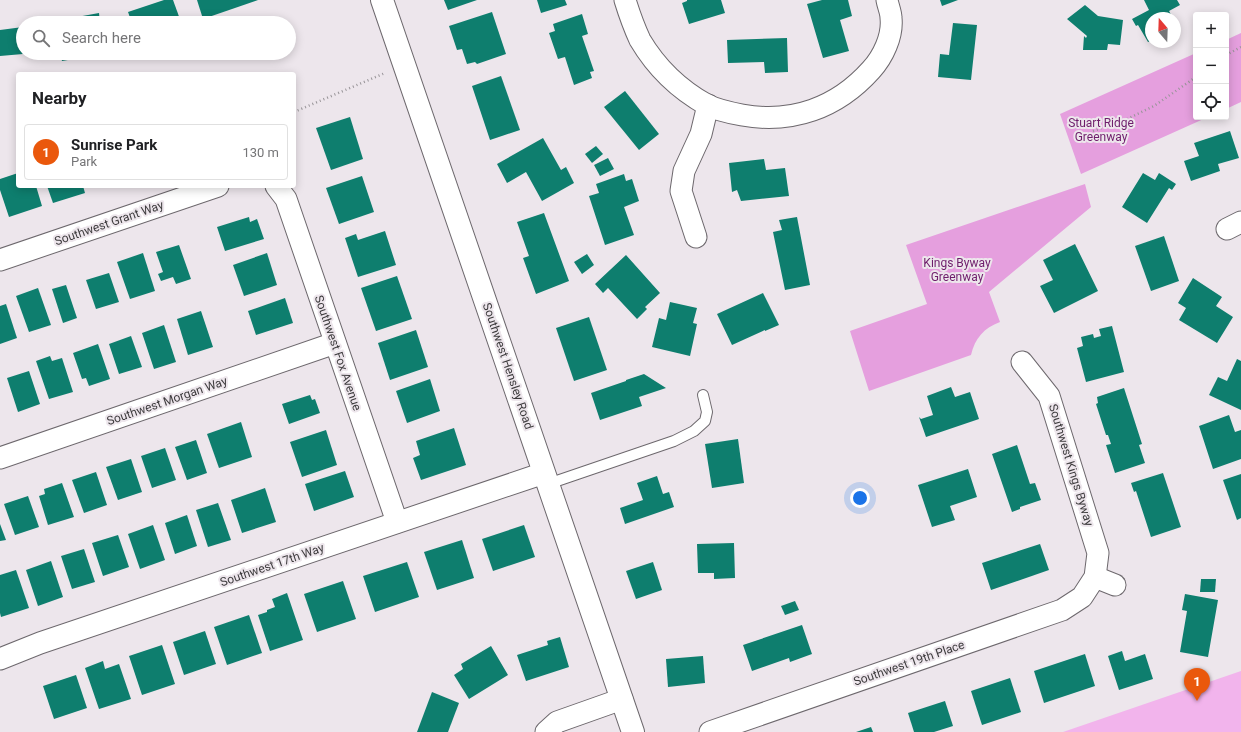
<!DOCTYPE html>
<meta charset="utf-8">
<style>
body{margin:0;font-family:Roboto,sans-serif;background:#f6f6f6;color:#202124}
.controls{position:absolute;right:12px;top:12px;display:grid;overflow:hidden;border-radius:4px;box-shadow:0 2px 10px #0003}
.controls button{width:36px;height:36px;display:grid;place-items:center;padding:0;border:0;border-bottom:1px solid #e0e0e0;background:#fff;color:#202124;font:20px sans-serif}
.compass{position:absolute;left:1145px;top:12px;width:36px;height:36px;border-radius:50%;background:#fff;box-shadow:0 2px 10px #0003;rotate:341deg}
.you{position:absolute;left:860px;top:498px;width:14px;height:14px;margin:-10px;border:3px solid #fff;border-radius:50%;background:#1a73e8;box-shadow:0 0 0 6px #1a73e833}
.badge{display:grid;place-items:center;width:26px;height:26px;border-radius:50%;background:#ea580c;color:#fff;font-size:13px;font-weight:700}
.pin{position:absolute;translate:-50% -33px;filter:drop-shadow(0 1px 2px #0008)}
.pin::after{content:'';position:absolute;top:21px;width:14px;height:12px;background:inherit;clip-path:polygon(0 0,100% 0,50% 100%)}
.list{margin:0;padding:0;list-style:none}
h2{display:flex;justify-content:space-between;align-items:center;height:52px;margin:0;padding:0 16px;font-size:17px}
h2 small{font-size:13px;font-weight:400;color:#757577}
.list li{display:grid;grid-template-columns:26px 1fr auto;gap:12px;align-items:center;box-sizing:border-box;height:56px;margin:0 8px 8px;padding:0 8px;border:1px solid #e0e0e0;border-radius:4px}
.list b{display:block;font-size:15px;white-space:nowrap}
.list p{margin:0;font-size:13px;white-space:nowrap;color:#757577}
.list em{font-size:13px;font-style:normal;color:#757577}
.icon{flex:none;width:22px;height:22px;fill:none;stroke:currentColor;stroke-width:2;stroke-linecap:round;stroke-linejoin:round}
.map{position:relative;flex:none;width:1241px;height:732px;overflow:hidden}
.search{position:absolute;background:#fff;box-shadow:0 2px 10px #0003;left:16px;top:16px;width:280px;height:44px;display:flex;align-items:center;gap:10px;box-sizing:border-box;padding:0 14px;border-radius:22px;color:#757577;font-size:15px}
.panel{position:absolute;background:#fff;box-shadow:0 2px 10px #0003;left:16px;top:72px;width:280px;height:116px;border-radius:4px}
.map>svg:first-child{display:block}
</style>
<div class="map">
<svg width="1241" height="732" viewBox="0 0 1241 732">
<rect width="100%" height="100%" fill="#ede6ec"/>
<!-- green -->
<polygon fill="#f2b4ec" points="1241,671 1241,732 1063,732"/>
<!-- forest -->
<g fill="#e59fde">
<polygon points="1241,33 1241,102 1226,109 1226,40"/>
<polygon points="1196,53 1196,117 1208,117 1081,174 1060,114"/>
<path d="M1085,184L1091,207L989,292L1000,322C984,328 975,338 971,355L869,391L850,331L927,304L906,245Z"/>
</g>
<!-- building -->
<g fill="#0e7e6e">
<polygon points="164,0 173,0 181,22 132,23 128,12"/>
<polygon points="197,0 258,0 203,19"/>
<polygon points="444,0 477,0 448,10"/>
<polygon points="537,0 565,0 567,5 541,13"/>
<polygon points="687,0 721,0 725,13 689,24 682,3 687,1"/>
<polygon points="822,0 848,0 852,16 840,20 849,51 823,58 807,4"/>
<polygon points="940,0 958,0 942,6"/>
<polygon points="1144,0 1177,0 1180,5 1169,11 1173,18 1151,18 1151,41 1148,42 1138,25 1136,26 1132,19 1149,10"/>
<polygon points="1085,5 1098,16 1123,20 1120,45 1108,44 1107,50 1083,50 1084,36 1086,38 1087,36 1067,19"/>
<polygon points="492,12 506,54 477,64 475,62 467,64 462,49 457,50 449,26"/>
<polygon points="99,13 100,23 55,23 55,21"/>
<polygon points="582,14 588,34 582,36 594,71 590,72 592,78 574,85 565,57 558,59 549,33 555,31 553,24"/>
<polygon points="1175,22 1180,31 1175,34"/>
<polygon points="953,23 977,25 971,80 938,77 940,54 949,55"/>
<polygon points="23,27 23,54 0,56 0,30"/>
<polygon points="787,38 788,72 765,73 764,62 728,63 727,40"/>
<polygon points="60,53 91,53 91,56 62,61"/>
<polygon points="501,76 520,130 490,140 472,86"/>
<polygon points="625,91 659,134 639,150 604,107"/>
<polygon points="350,117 363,159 331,170 316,128"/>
<polygon points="1230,131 1239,158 1218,164 1220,171 1191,181 1184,161 1199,156 1194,143"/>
<polygon points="543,138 561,170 566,167 574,183 542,201 526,172 507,183 497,164"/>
<polygon points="596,146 603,154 592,163 585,154"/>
<polygon points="608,158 614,169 600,176 594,165"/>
<polygon points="764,159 766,170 785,168 789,196 741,201 737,190 732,192 729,163"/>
<polygon points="18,173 18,186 36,186 42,206 9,217 0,190 0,179"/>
<polygon points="1143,173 1155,180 1159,173 1176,184 1172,190 1169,188 1147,223 1122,207"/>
<polygon points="624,174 626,181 632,179 639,201 624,207 634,235 605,245 589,196 599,193 596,184"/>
<polygon points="362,176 374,212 339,224 326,188"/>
<polygon points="47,186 83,186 85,193 53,203"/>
<polygon points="544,213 569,281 536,294 523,258 529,256 517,222"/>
<polygon points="249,217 250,222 257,219 264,239 225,251 217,227"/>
<polygon points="797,217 810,285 785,290 773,232 782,230 779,220"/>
<polygon points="385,231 396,265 358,277 345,238 356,234 358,240"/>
<polygon points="1164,236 1179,281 1151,291 1135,246"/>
<polygon points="1075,244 1098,291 1054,313 1040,286 1053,280 1043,260"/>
<polygon points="179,245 191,279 176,284 173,277 161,281 158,274 163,272 156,252"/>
<polygon points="143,253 155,291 130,299 117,262"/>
<polygon points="267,253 277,285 244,296 233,265"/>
<polygon points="587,254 594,265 582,274 574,262"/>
<polygon points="626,255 660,293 645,307 647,309 637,319 608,288 603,293 595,284"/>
<polygon points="109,273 119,302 96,309 86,280"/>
<polygon points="397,276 412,319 376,331 361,288"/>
<polygon points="1193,278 1222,297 1216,306 1233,317 1217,343 1179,320 1186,308 1178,303"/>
<polygon points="66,285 77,318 63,323 52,289"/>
<polygon points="38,288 51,325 29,332 16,296"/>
<polygon points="763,293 779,325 765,331 765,330 732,345 717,314"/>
<polygon points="285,298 293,323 256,335 248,311"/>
<polygon points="670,302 697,308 693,323 697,324 690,356 652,347 659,318 666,320"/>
<polygon points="6,304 17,338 0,344 0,306"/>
<polygon points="201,311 213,347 188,355 177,319"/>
<polygon points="589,317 607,370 574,381 556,328"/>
<polygon points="164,325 176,362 154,369 142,333"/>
<polygon points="1112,326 1124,372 1086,382 1077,348 1083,346 1081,337 1093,334 1094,338 1101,336 1099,329"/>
<polygon points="416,330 428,367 390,380 378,343"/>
<polygon points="131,336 142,367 119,374 109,344"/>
<polygon points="98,344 110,379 89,386 86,378 82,379 73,353"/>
<polygon points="50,356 52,361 62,358 73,392 49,399 36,361"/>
<polygon points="1237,359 1241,361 1241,410 1209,395 1218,377 1227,381"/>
<polygon points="29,371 40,404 18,412 7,378"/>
<polygon points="644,374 666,388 639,397 642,406 600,420 591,393 626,381 626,380"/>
<polygon points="430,379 440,411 407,423 396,391"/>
<polygon points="951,387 955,397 970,392 979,419 926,437 919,417 921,419 933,415 927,396"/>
<polygon points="1124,388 1142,444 1139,445 1145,463 1115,473 1106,445 1111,444 1108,435 1106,435 1096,404 1098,403 1097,397"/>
<polygon points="310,395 312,400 315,399 320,413 289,424 282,404"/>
<polygon points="1229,415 1235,432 1241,430 1241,459 1213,469 1199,426"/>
<polygon points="241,422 252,457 219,468 207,434"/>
<polygon points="454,428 466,465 421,480 413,458 420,455 416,441"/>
<polygon points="326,430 337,465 302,477 290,442"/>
<polygon points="738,439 744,483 712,488 705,444"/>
<polygon points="196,440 207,473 187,480 175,447"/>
<polygon points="1017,445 1030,484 1035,483 1041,500 1020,507 1020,509 1012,512 992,454"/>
<polygon points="165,448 176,480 152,488 141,456"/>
<polygon points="131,459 142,492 118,500 106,467"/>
<polygon points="968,469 977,497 950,506 955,520 932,527 918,485"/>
<polygon points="345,471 354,497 314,511 305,484"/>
<polygon points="96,472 107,505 84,513 72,480"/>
<polygon points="1163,473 1181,527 1151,537 1136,491 1134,492 1131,483"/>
<polygon points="1241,474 1241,518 1237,520 1223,480"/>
<polygon points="657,476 663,494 669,492 674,507 625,524 620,508 643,500 637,483"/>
<polygon points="62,483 74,517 48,525 39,496 45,494 44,489"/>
<polygon points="265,488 276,522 242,533 231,500"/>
<polygon points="28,496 39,527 15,535 4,504"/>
<polygon points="218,503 231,540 208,547 196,510"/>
<polygon points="187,515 197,546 175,554 165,523"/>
<polygon points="0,524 6,540 0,541"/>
<polygon points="153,525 165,560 140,569 128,534"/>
<polygon points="524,525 535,557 493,571 482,539"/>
<polygon points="118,535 129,567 103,576 92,543"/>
<polygon points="462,540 474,578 437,590 424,552"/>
<polygon points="734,543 735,578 714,579 714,573 698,573 697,544"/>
<polygon points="1040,544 1049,570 991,590 982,563"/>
<polygon points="84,549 95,582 72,589 61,556"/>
<polygon points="51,561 63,597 38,606 26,570"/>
<polygon points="407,562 419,597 375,612 363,576"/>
<polygon points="653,562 662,590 636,599 626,571"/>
<polygon points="16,570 29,608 1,617 0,613 0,575"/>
<polygon points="1201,579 1216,579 1215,592 1200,592"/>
<polygon points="343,581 356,619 317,632 304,594"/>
<polygon points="287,593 303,640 270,651 258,615 267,612 267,610 275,607 272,599"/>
<polygon points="1185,594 1218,600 1208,657 1180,652 1187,611 1182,610"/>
<polygon points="795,601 799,610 785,615 781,606"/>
<polygon points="249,615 262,653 227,665 214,627"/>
<polygon points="802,625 812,654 790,662 789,658 752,671 743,645"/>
<polygon points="205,631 216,664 184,675 173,642"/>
<polygon points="560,637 569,667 526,681 517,655 548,645 547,641"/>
<polygon points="162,645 175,684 142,695 129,656"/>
<polygon points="491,646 508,675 469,699 454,675 463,669 461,664"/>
<polygon points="1122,651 1125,661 1145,654 1153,679 1119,690 1108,656"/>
<polygon points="1085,654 1095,686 1044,703 1034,671"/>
<polygon points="703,656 705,683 668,687 666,659"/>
<polygon points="103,661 105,669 119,664 131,699 99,709 85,668"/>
<polygon points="76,675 87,708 54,719 43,686"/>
<polygon points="1010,678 1021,712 982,725 971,691"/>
<polygon points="432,692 459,703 448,732 417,732"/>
<polygon points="945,701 953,726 934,732 914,732 908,713"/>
<polygon points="871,727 873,732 856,732"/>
</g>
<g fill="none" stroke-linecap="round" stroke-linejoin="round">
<defs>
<polyline id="lane" points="548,484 674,441 694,431 705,421 707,412 703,395"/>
<g id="street">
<path d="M625,0C629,13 634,27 640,40C656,67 680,90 707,105C717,110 731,113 742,115C792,124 837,108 871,70C883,57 893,36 891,18C891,12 888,6 887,0"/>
<polyline points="276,186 286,199 397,522"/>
<polyline points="1227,229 1241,222"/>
<polyline points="696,237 681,191 684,171 701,134 708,105"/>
<polyline points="0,260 218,186"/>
<polyline points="0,458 335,343"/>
<polyline points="1095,577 1115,585"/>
<polyline points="0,659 40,643 544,473"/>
<polyline points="546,732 557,722 622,699"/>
<polyline points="710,732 1062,610 1082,597 1095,577 1098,553 1049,396 1022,362"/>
</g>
<polyline id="secondary" points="382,0 633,732"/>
</defs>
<!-- lane casing -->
<use href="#lane" stroke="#6d686d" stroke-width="12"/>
<!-- street casing -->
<use href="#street" stroke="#6d686d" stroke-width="23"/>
<!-- secondary casing -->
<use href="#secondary" stroke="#6d686d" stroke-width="24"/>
<!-- path -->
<g stroke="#989498" stroke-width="2.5" stroke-dasharray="1 3" stroke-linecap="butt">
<polyline points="1226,55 1241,47"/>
<polyline points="294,112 385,73"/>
<polyline points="1093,131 1125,120 1154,106 1196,77"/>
</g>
<!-- lane -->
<use href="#lane" stroke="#fff" stroke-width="10"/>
<!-- street -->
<use href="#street" stroke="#fff" stroke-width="21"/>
<!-- secondary -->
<use href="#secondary" stroke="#fff" stroke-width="22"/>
</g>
<g text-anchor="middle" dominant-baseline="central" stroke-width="4" stroke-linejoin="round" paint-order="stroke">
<!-- park labels -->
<g font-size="12" fill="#6e1d6b" stroke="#ede6ec">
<text x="1101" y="123">Stuart Ridge<tspan x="1101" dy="14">Greenway</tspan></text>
<text x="957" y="263">Kings Byway<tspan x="957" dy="14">Greenway</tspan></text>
</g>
<!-- street labels -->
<g font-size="12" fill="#3d3b3d" stroke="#ede6ec">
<text transform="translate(109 223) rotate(-19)">Southwest Grant Way</text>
<text transform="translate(338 353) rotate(71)">Southwest Fox Avenue</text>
<text transform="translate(508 366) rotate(71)">Southwest Hensley Road</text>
<text transform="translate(167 401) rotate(-19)">Southwest Morgan Way</text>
<text transform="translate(1071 465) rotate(73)">Southwest Kings Byway</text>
<text transform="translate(272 565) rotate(-19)">Southwest 17th Way</text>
<text transform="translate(909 663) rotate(-19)">Southwest 19th Place</text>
</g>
</g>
</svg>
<div class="controls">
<button>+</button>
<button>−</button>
<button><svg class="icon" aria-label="locate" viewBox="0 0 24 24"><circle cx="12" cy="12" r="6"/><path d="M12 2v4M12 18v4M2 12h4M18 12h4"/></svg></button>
</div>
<svg class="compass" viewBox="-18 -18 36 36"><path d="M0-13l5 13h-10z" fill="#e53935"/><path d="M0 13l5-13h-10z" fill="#757577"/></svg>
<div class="you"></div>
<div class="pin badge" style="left:1197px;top:701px">1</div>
<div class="search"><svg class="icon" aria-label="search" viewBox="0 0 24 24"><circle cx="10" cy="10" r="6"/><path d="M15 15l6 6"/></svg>Search here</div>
<section class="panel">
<h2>Nearby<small></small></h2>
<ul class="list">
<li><span class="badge">1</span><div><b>Sunrise Park</b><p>Park</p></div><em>130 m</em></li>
</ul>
</section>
</div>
